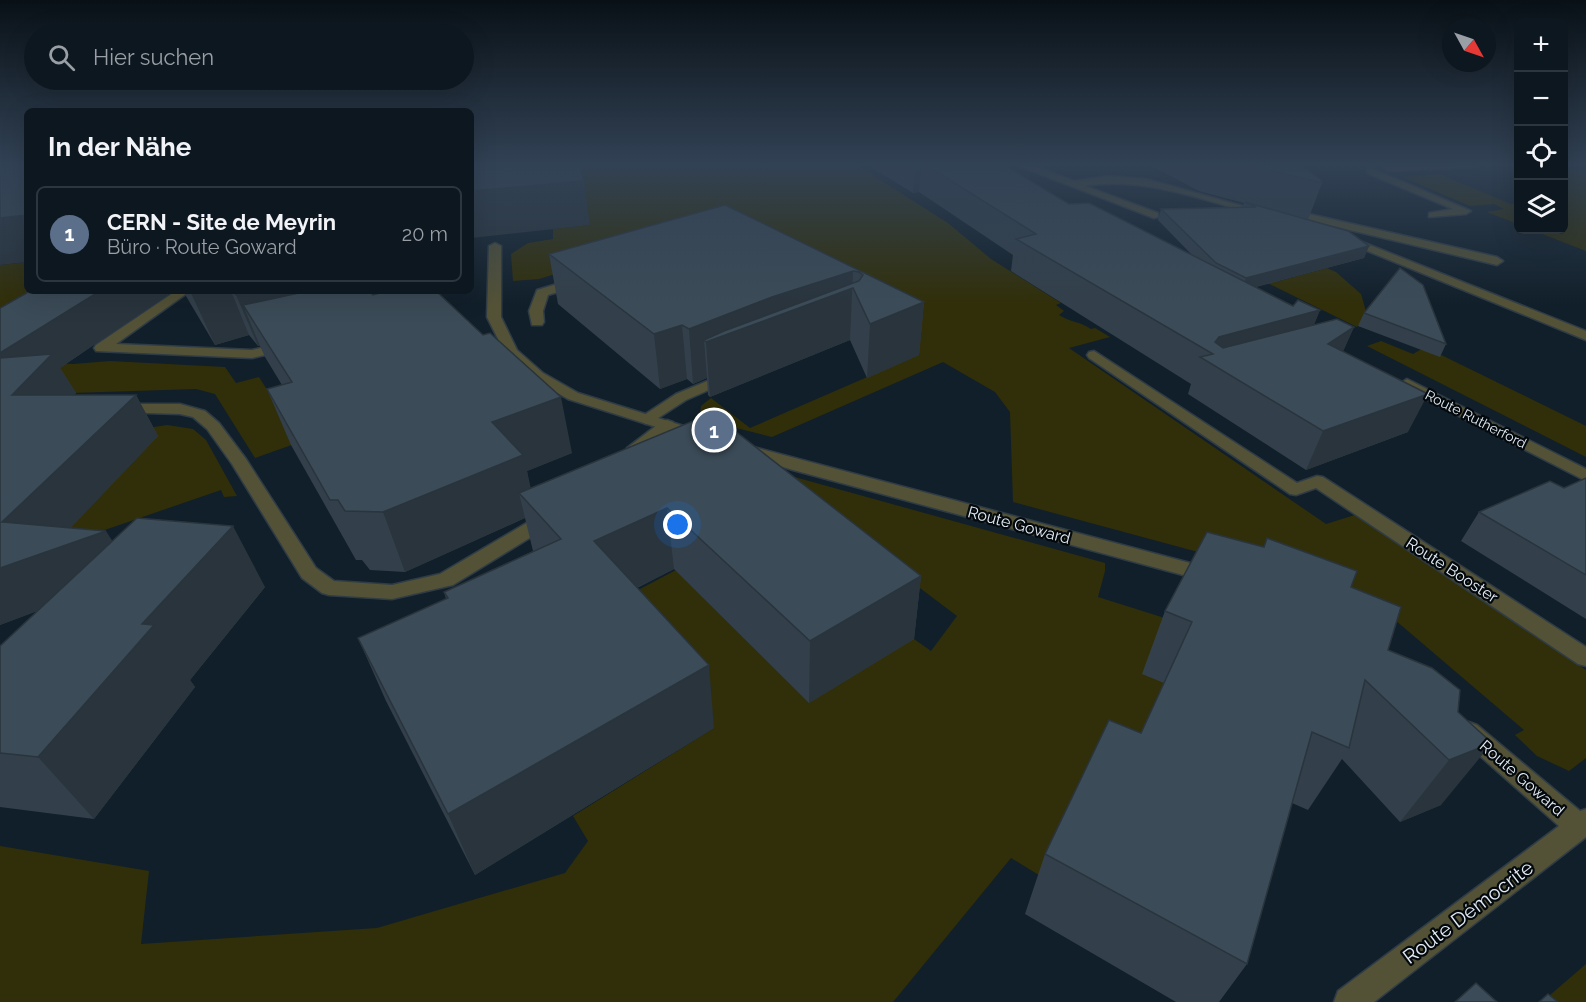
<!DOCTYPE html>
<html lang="de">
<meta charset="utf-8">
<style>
body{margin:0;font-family:Raleway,sans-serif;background:#1b242d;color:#f1f3f6}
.controls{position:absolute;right:18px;top:18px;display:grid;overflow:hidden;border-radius:9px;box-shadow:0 6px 24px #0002}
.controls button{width:54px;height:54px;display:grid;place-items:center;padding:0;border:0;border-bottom:2px solid #2d363e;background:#0d1720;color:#f1f3f6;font:30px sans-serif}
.compass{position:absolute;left:1442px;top:18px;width:54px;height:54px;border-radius:50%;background:#0d1720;box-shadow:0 6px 24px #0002;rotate:130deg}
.you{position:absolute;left:678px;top:525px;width:21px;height:21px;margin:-15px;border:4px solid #fff;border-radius:50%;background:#1a73e8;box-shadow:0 0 0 9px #1a73e833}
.badge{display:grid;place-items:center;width:39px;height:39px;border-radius:50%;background:#d93025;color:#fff;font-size:20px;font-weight:700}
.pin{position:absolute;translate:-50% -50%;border:3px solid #fff;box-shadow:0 2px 6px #0006}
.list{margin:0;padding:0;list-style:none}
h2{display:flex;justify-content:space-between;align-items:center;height:78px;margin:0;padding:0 24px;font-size:26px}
h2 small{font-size:20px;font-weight:400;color:#9a9fa5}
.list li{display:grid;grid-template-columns:39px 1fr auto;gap:18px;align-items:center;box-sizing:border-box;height:96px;margin:0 12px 12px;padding:0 12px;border:2px solid #2d363e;border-radius:9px}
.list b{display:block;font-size:22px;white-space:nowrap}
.list p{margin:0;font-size:20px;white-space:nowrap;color:#9a9fa5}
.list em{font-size:20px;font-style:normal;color:#9a9fa5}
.icon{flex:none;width:33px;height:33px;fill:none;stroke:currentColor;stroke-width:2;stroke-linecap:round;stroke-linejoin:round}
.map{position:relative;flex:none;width:1586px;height:1002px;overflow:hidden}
.search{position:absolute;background:#0d1720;box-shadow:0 6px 24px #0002;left:24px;top:24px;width:450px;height:66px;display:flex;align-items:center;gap:15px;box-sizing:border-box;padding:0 21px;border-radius:33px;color:#9a9fa5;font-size:22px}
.panel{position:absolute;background:#0d1720;box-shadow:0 6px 24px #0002;left:24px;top:108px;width:450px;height:186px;border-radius:9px}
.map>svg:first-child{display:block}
</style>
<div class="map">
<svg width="1586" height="1002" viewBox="0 0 1586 1002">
<rect width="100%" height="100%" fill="#111f2a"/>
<!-- green -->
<g fill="#312f09">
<path d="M573,164H689L694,166L702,164H855L948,223L991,259L1061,303L1056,305L1064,311L1059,315C1070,322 1081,322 1091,329L1095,328L1110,337L1069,348L1326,524L1355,515L1365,520L1586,670V758L1569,771L1537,756L1515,735L1524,730L1388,614L1298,579L1013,502L1010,412L995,392L943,362L772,437L705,420L700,414L701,406L711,398L750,428L918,355L565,271L539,279L513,281L511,254L528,243L553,239V229L590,225Z"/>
<polygon points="1564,170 1586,171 1586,251 1532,230 1564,230"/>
<polygon points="1439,174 1511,204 1518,204 1518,224 1487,212 1504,209 1494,204 1470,206 1402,177"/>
<polygon points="1204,236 1279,281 1327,268 1336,272 1361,294 1367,315 1357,327 1174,237"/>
<polygon points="27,262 27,291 85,291 0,345 0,265"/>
<polygon points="1381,341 1413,354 1425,347 1586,426 1586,457 1367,346"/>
<polygon points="0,355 1,360 73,364 110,361 225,367 236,383 259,377 300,442 255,458 215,394 196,389 71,393 0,399"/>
<polygon points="167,425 193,429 206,440 237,496 224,497 221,490 0,566 0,527 141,429"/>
<polygon points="780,473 1105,563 1105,571 1098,597 1190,626 1167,684 1116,796 1042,877 1011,858 893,1002 0,1002 0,846 149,871 141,944 377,928 565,873 588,841 573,816 714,728 608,606 676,570 914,639 931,651 957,616 774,478"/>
<polygon points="1586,964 1586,1002 1542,1002"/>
</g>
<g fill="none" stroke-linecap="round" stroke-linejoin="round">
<defs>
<g id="lane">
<path d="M1014,164H1029L1074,181L1109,176L1146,179L1271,214L1266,217C1207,202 1147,176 1085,186L1158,213V217L1154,218Z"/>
<path d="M1482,164L1477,167L1388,171L1383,168C1394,160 1464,164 1482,164Z"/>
<polygon points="1367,169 1373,169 1471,211 1466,214 1429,217 1429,213 1453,209 1367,173"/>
<polygon points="1287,209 1497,257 1503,261 1497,265 1283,214 1282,212"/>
<polygon points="1347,236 1586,331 1586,340 1343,241 1341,239"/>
<polygon points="577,278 583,282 581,285 548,295 543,311 544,322 542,325 532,325 529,311 537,290"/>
<polygon points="176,291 190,291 116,344 252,350 287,342 294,346 292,349 252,358 96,351 94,348 96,345"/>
<polygon points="1094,351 1297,483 1317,476 1323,477 1586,647 1586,666 1578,664 1316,488 1296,495 1290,494 1089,358 1087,355 1089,352"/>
<polygon points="729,372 734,373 736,376 734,379 686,400 652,422 646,424 638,419 676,394"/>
<polygon points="120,404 180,404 205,411 219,423 246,459 316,568 334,581 392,585 440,574 540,515 554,515 556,519 554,523 453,585 392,599 329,595 322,593 302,578 232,464 207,429 193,417 180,414 114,412 112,409 114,406"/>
<polygon points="667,420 673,422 675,425 673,428 639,456 627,456 625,452 627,448 661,422"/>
</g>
<g id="street">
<polygon points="495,243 501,246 501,317 517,350 543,373 578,393 703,432 705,435 703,438 691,438 568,399 533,379 506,355 487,317 489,246"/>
<polygon points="1407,379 1586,469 1586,481 1402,387 1399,384"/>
<polygon points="746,445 1209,568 1216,570 1219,575 1216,580 1209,582 793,470 740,454 738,450 740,446"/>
<polygon points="1469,722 1477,725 1580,811 1586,809 1586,837 1374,1002 1334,1002 1338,991 1559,826 1461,739 1457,732 1461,725"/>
</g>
</defs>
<!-- lane casing -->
<use href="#lane" stroke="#2f3c46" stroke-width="3"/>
<!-- street casing -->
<use href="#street" stroke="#2f3c46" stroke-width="3"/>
<!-- lane -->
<use href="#lane" fill="#535237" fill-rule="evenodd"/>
<!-- street -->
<use href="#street" fill="#535237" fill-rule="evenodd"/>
</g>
<!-- wall -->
<g fill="#33404b">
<polygon points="866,164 1002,164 1069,204 1192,255 1158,220 1161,209 1243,207 1244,203 1199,191 1148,164 1243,164 1322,183 1308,220 1369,246 1364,258 1256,287 1293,306 1320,310 1314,324 1354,327 1343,351 1408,432 1306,470 1188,394 1191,384 1011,271 1013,255 919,192 913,193"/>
<polygon points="725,205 924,302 919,355 867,378 850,340 710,397 708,395 707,378 693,384 687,379 660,389 558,304 549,254"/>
<polygon points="30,291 173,291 60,368 76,393 74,395 136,395 158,436 70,528 265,587 190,680 195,687 94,819 0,807 0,646 37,611 0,625 0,308"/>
<polygon points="183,291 369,291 373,295 572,453 527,471 530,488 712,413 921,576 914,639 809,703 674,569 637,588 714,728 475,875 386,701 358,638 446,599 444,592 533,551 525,518 405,572 370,570 362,560 356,560 291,445 267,389 282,385 265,357 260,346 258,346 249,335 215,345"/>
<polygon points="1364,313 1446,344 1440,357 1358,326"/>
<polygon points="1586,478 1586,619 1461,541 1479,512 1564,488"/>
<polygon points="1351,587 1388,650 1458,712 1441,805 1400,822 1342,759 1308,810 1292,803 1247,964 1219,1002 1176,1002 1025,914 1045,854 1141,733 1164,683 1142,674 1165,611"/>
</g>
<!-- shaded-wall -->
<g fill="#29343d">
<polygon points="915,164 922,164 919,192 913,193"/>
<polygon points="584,181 590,225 471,238 471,191"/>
<polygon points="27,215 27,262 0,265 0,218"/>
<polygon points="1369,246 1364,258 1242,290 1246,278"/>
<polygon points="853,271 850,340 710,397 706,342 704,340 707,378 693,384 689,329 772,297"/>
<polygon points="100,291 173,291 60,368 76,393 38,435 12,395 0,372 0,353"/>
<polygon points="200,291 231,291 249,335 215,345 191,293"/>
<polygon points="255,291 351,291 243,305 260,346 258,346 236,295"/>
<polygon points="924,302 919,355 867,378 870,324"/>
<polygon points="1320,310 1306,345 1219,369 1215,342 1219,337"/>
<polygon points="682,325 687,379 660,389 654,334"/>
<polygon points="1354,327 1338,363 1328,344"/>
<polygon points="1428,394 1408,432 1306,470 1323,431"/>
<polygon points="136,395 158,436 48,552 106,531 134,575 0,625 0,568 2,522"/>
<polygon points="561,397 572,453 527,471 536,512 519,493 525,518 405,572 383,512 492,422"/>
<polygon points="667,508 674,569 605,603 594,541"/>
<polygon points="233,526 265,587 190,680 195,687 94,819 38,757 142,624"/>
<polygon points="921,576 914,639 809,703 810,641"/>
<polygon points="709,665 714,728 475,875 448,814"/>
<polygon points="1492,743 1441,805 1400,822 1449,760"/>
</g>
<!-- building -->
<g fill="#3b4b57" stroke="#29343d" stroke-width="1.5">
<polygon points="0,164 27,164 27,215 0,218"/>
<polygon points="471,164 579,164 584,181 471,191"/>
<polygon points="924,164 1002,164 1069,204 1089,203 1293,306 1298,300 1320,310 1219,337 1215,342 1223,348 1337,319 1354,327 1328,344 1428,394 1323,431 1200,357 1213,354 1016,239 1036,234"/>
<polygon points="1243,164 1298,164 1321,180 1322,183"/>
<polygon points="1245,202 1348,231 1369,246 1246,278 1216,263 1161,209 1256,207"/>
<polygon points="725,205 924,302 870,324 853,288 706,342 704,340 724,331 859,281 863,275 859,272 853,271 772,297 689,329 682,325 654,334 549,254"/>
<polygon points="1400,268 1423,285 1446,344 1364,313"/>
<polygon points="30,291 100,291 0,353 0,308"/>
<polygon points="189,291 200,291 191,293"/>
<polygon points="233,291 255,291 236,295"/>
<polygon points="308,291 369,291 373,295 386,291 436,291 483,335 490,333 561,397 492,422 523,455 383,512 345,511 338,500 330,500 267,389 292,382 243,305"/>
<polygon points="52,354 12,395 136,395 2,522 106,531 0,568 0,358"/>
<polygon points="712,413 921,576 810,641 667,508 594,541 709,665 448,814 358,638 448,598 444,592 561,539 519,493"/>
<polygon points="1586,478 1586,575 1479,512 1550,481 1564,488"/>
<polygon points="137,518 233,526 142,624 154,625 38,757 0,753 0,646"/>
<polygon points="1207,532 1264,547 1267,538 1357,571 1351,587 1401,607 1388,650 1432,668 1460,690 1458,712 1492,743 1449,760 1365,680 1349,748 1312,732 1247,964 1045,854 1109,720 1141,733 1192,622 1165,611"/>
<polygon points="1476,983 1497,1002 1455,1002"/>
<polygon points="1548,994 1558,1002 1539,1002"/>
</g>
<!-- sky -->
<linearGradient id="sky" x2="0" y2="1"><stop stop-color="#091117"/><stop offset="0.54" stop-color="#324255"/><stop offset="1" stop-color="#324255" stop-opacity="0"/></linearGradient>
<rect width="1586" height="305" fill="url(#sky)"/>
<g text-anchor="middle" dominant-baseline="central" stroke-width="4.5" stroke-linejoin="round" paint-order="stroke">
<!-- far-street labels -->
<g font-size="14" fill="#e4edf5" stroke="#04090d">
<text transform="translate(1476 419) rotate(27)">Route Rutherford</text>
</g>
<!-- street labels -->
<g font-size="16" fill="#e4edf5" stroke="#04090d">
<text transform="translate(1019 525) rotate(15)">Route Goward</text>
<text transform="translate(1452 570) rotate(33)">Route Booster</text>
<text transform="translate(1522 778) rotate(41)">Route Goward</text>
</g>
<!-- near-street labels -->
<g font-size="20" fill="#e4edf5" stroke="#04090d">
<text transform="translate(1468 912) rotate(-37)">Route Démocrite</text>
</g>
</g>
</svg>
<div class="controls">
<button>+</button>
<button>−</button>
<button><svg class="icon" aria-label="locate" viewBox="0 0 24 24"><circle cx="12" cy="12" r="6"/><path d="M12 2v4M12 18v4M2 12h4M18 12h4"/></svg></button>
<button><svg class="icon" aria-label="layers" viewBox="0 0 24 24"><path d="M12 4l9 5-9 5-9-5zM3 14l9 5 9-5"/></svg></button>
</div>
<svg class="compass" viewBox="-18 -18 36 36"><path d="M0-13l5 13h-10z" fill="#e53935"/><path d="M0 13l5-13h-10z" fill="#9a9fa5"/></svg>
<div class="you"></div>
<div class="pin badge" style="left:714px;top:430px;background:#5c6f8a">1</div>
<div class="search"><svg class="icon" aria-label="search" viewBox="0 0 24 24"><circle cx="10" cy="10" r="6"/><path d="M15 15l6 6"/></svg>Hier suchen</div>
<section class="panel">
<h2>In der Nähe<small></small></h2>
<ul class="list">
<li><span class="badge" style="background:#5c6f8a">1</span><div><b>CERN - Site de Meyrin</b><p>Büro · Route Goward</p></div><em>20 m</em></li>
</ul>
</section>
</div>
